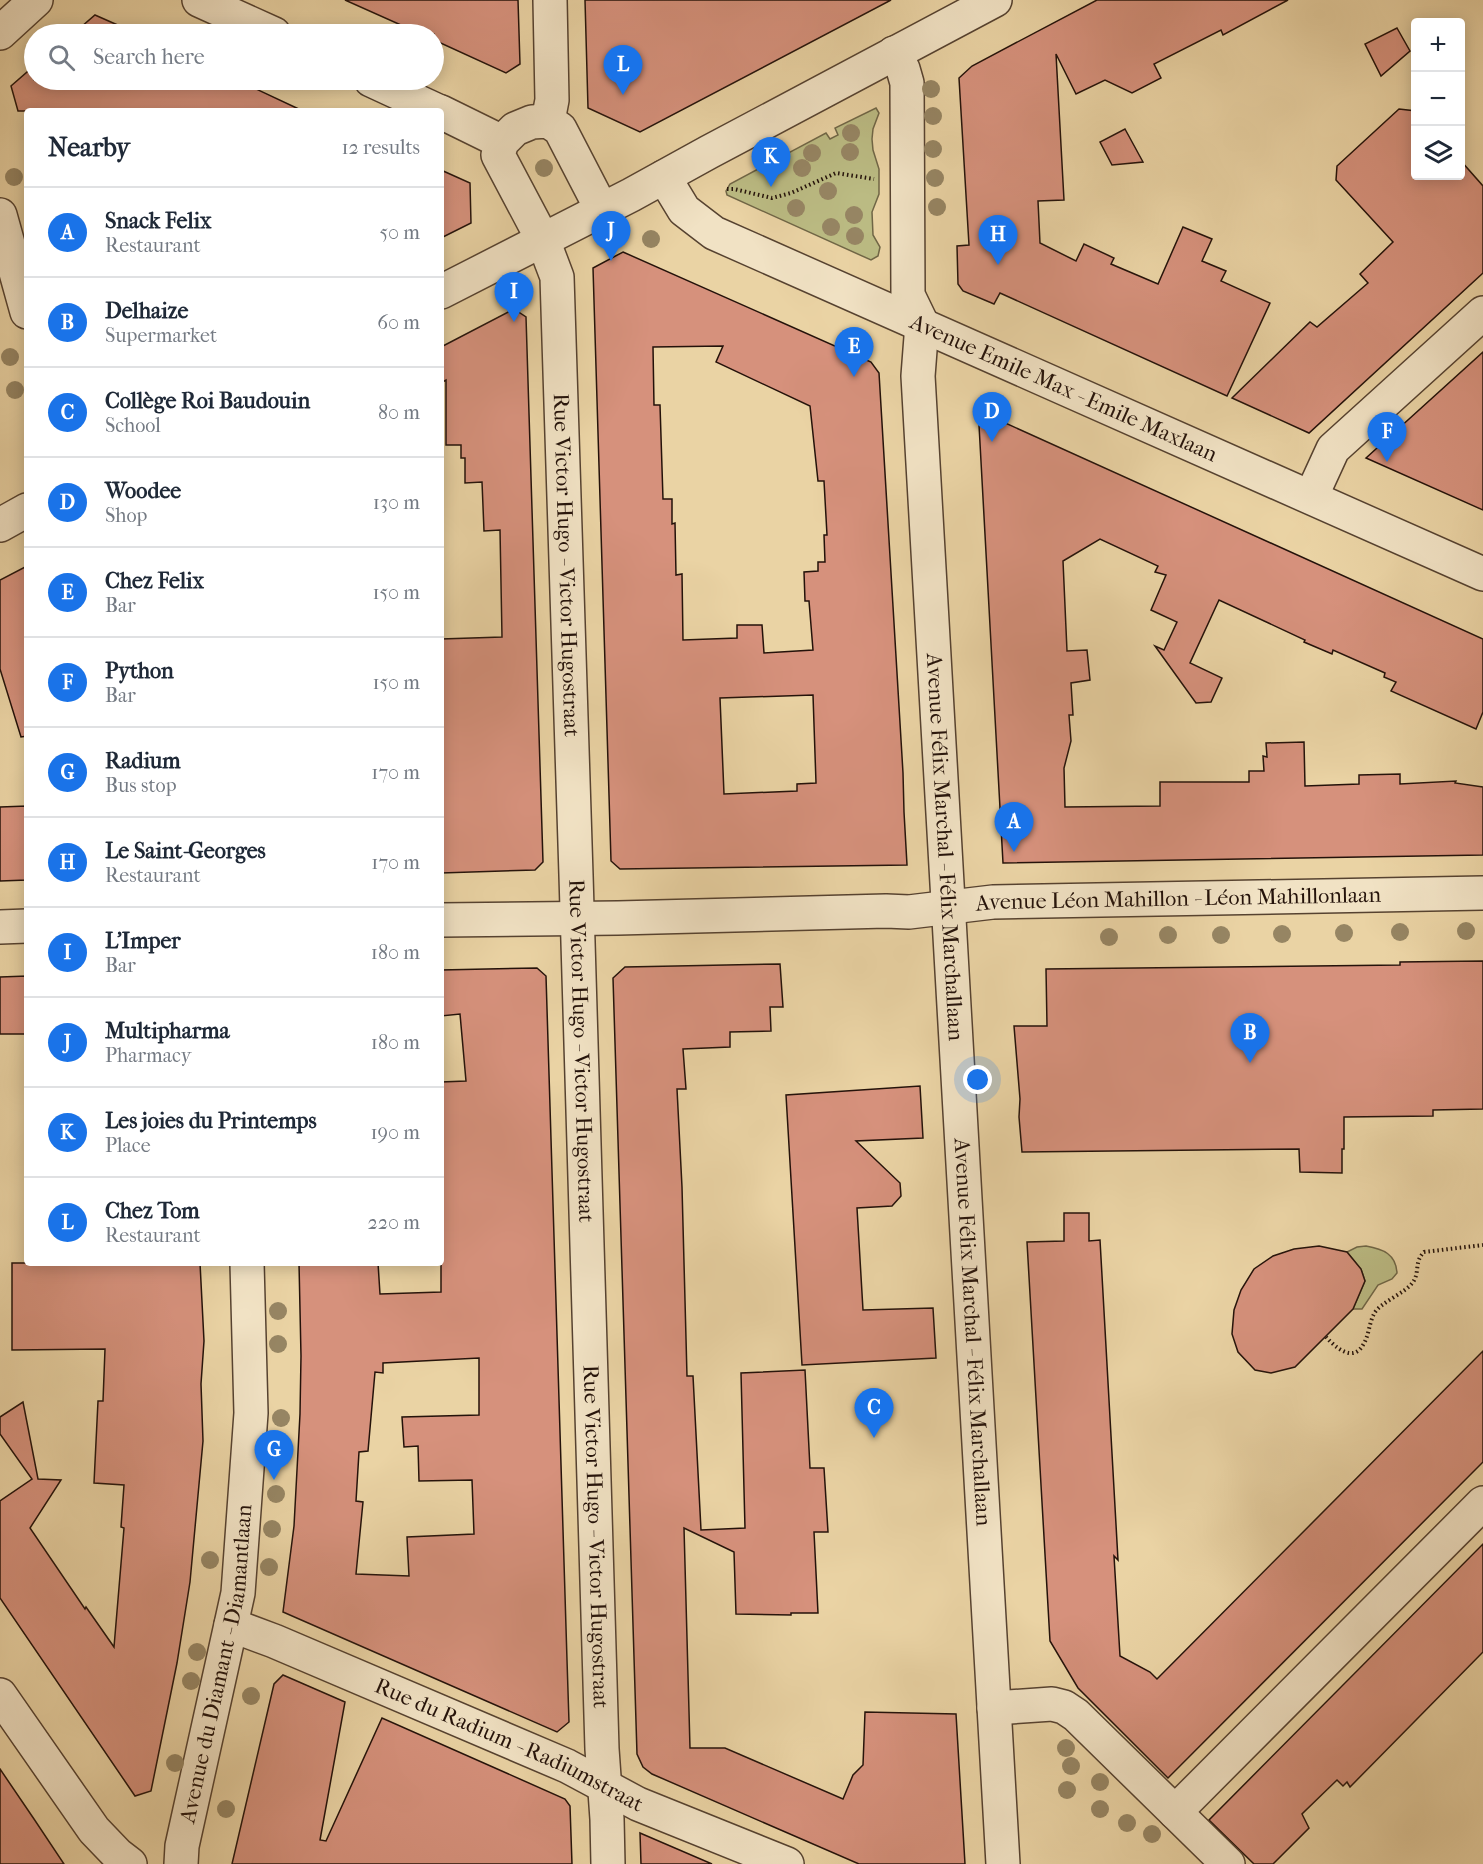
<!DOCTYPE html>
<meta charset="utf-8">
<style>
body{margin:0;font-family:"IM FELL French Canon",serif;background:#f6f6f7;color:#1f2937}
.controls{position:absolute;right:18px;top:18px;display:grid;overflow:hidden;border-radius:6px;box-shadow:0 3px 15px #0003}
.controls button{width:54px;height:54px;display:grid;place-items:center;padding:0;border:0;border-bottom:2px solid #e0e1e3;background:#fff;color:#1f2937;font:30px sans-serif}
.you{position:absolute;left:978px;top:1080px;width:21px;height:21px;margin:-15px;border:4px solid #fff;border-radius:50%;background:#1a73e8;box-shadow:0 0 0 9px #1a73e833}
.badge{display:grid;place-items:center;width:39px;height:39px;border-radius:50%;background:#1a73e8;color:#fff;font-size:20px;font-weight:700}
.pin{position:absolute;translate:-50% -50px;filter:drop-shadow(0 2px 3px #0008)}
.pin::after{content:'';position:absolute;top:32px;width:21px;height:18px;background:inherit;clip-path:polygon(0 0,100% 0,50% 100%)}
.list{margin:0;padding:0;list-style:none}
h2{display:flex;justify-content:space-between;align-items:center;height:78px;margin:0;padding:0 24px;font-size:26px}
h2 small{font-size:20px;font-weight:400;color:#747a83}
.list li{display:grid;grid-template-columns:39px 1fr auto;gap:18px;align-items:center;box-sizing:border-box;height:90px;padding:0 24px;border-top:2px solid #e0e1e3}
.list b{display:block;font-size:22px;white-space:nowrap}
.list p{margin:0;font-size:20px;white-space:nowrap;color:#747a83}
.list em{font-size:20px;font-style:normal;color:#747a83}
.icon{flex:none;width:33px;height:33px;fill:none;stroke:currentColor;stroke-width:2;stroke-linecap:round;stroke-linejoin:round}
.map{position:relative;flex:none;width:1483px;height:1864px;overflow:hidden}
.search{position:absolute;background:#fff;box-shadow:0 3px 15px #0003;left:24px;top:24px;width:420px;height:66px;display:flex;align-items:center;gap:15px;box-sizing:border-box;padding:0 21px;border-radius:33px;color:#747a83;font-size:22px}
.panel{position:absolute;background:#fff;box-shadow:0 3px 15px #0003;left:24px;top:108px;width:420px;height:1158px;border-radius:6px}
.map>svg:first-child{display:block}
</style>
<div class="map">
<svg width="1483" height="1864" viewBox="0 0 1483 1864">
<rect width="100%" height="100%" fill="#ead3a4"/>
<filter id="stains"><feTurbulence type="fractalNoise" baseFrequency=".00333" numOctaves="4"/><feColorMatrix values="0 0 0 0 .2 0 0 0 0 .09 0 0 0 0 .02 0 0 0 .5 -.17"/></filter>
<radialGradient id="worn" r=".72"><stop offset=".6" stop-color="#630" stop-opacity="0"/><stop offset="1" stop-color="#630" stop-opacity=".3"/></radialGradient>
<!-- green -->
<g fill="#bbbb83" stroke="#706646" stroke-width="1.5">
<polygon points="876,108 879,113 873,129 872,139 873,150 879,169 879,194 872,212 873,235 880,247 878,256 871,260 727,195 726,191 730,184 826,133 830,139 838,135 835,128"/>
<path d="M1366,1246C1383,1249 1396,1254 1397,1273L1392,1279L1378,1285L1362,1309H1353L1365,1281L1361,1269L1347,1252L1357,1247Z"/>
</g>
<!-- building -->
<g fill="#d6917c" stroke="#24120a" stroke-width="1.5" fill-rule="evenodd">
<polygon points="345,0 518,0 520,64 506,73 434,40 434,34 421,34"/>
<polygon points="585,0 891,0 640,132 588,108"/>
<polygon points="1097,0 1288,0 1223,35 1221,30 1154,64 1161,78 1132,93 1105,80 1076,94 1056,54 1064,200 1038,201 1040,243 1076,261 1084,244 1114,258 1111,264 1158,284 1183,227 1212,239 1202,261 1226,271 1221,281 1270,303 1227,396 1000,293 994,304 963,291 958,284 957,246 969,245 959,78 972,66"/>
<polygon points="95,15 138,34 73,34"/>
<polygon points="1397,28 1410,51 1381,76 1365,44"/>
<polygon points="34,66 34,80 237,80 303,111 18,111 11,86"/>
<polygon points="1399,109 1416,111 1416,176 1461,176 1461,161 1483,186 1483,273 1309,433 1232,398 1310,322 1317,327 1368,283 1360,274 1393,242 1336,180 1337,166"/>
<polygon points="1125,129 1143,162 1112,165 1100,142"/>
<polygon points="441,170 470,183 471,223 441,238"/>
<path d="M623,252L871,362L879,373L903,773L904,812L907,865L620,869L611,861L593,268ZM723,346L716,362L810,406L818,481H824L827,535H824L825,562H818V571L804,572L805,601H809L813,650L764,653L762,625H737V638L683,640L682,574L676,575L675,523L672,524V499H663L660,405H654L653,347ZM813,695L816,783L797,784V791L724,794L720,698Z"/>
<polygon points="514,309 526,317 543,862 535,870 441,873 441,639 502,637 500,530 484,531 482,482 465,483 465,458 461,458 461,445 446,445 446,380 441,383 441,347"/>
<polygon points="1483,352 1483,510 1366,458"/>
<polygon points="992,417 1483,639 1483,712 1476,729 1391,691 1396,682 1384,677 1385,673 1333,650 1332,654 1304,642 1305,640 1219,600 1190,663 1222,678 1211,702 1196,703 1155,646 1164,650 1177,622 1151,610 1166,575 1155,572 1158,566 1100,539 1063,561 1067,651 1087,650 1090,680 1071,683 1073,715 1069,715 1071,741 1064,768 1065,807 1160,806 1160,782 1249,782 1249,771 1264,771 1263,756 1267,757 1266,743 1304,742 1305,786 1359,784 1359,775 1400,774 1400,784 1456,781 1455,783 1483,787 1483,855 1003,863 979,425"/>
<polygon points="27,566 27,736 21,737 0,669 0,580"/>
<polygon points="27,806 27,880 0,881 0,807"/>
<polygon points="1483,961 1483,1109 1433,1110 1433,1116 1344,1117 1344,1149 1342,1149 1342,1173 1300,1172 1299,1149 1022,1152 1019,1117 1020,1099 1014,1026 1047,1026 1046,969 1400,965 1400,962"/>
<polygon points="780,964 783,1007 770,1007 771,1031 730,1032 730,1047 683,1049 686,1089 677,1089 682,1187 687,1376 693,1376 701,1530 745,1528 741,1373 805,1370 810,1468 824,1468 828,1532 814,1532 818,1613 791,1613 791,1615 736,1614 734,1552 684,1528 690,1748 725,1748 843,1799 853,1775 863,1765 865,1712 956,1714 965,1864 859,1864 652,1774 643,1767 637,1754 613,978 625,967"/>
<path d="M537,968L546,976L567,1660L569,1722L557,1732L283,1612L294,1526L300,1414L301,1356L299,1263H378L380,1294L441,1292V1082L466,1081L460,1014L441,1016V970ZM479,1358V1415L402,1417L404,1447L418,1446L419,1481L472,1480L474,1534L407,1537L409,1576L356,1574L363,1502L356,1501L359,1452L368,1451L375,1372L383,1373V1363Z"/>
<polygon points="27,976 27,1034 0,1034 0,977"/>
<polygon points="920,1086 923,1138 856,1141 900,1183 901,1196 892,1206 857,1208 863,1310 933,1308 936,1358 802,1365 786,1095"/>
<polygon points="1064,1213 1089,1213 1089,1241 1100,1240 1118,1560 1114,1556 1120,1656 1150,1672 1157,1679 1483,1351 1483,1462 1168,1778 1078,1688 1050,1641 1027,1242 1064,1241"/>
<polygon points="1319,1246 1347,1252 1361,1269 1365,1281 1353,1309 1295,1367 1271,1373 1255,1370 1238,1352 1232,1334 1234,1310 1241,1290 1254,1269 1273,1256 1294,1249"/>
<polygon points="12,1263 200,1263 204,1341 201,1384 203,1441 190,1582 177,1663 151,1791 135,1796 0,1598 0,1501 32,1479 0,1434 0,1417 23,1402 38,1479 61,1480 30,1528 85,1609 86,1607 114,1647 124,1528 121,1527 124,1485 94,1483 98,1401 103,1401 105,1349 12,1350"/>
<polygon points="1483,1544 1483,1652 1350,1787 1347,1782 1343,1786 1337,1780 1302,1814 1309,1828 1273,1864 1254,1864 1209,1820"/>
<polygon points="283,1675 345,1702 320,1840 326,1841 382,1718 565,1799 570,1806 572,1864 232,1864 274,1684"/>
<polygon points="0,1769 34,1819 64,1864 0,1864"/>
<polygon points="640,1833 712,1864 641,1864"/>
</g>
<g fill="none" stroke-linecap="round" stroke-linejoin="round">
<defs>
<g id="minor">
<polyline points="199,0 274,34"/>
<polyline points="0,33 36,0"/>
<path id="s1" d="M894,53L903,69L907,83L908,295L922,324L918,376L1003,1864"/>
<polyline points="371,80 438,111"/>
<polyline points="441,112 502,142"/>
<polyline points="548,121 552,100 550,0"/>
<path id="s2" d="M664,177L684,210L714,233L1483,574"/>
<path id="s3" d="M602,210L560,129L548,121L532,122L515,129L502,142L498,155L543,240L557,277L576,875L602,1749L607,1819L608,1864"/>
<polyline points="0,215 27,312"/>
<polyline points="441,292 631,195 709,152 995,0"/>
<polyline points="1311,497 1333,449 1483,313"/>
<polyline points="0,525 27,510"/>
<path id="s4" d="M441,920L618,918L886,911L909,912L993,902L1483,893"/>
<polyline points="0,927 27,926"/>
<path id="s5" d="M231,1625L274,1641L567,1766L638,1804L787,1864"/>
<polyline points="0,1695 94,1830 117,1854 130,1864"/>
<polyline points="994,1708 1052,1704 1064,1707 1076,1715 1228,1864"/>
<polyline points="1175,1812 1483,1503"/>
<path id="s6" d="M181,1864L182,1846L238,1593L251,1413L247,1263"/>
</g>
</defs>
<!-- minor casing -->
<use href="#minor" stroke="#564230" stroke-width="36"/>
<!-- path -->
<g stroke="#24120a" stroke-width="4" stroke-dasharray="1.5 3" stroke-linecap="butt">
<polyline points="727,189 734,189 772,198 791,193 836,173 874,179"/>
<path d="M1326,1337C1335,1347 1353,1363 1363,1345C1369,1336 1369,1323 1374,1314C1380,1302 1406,1293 1413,1282C1420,1272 1414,1262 1424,1252L1483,1245"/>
</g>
<!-- minor -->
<use href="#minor" stroke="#f1e2c4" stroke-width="33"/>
</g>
<!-- trees -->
<g fill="#968563">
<circle cx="931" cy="89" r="9"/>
<circle cx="933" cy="116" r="9"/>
<circle cx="851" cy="133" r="9"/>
<circle cx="933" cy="149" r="9"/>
<circle cx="850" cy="152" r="9"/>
<circle cx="812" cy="153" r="9"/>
<circle cx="544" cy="168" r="9"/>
<circle cx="802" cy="168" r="9"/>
<circle cx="14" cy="177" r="9"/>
<circle cx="935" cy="178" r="9"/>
<circle cx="828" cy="191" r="9"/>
<circle cx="937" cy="207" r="9"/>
<circle cx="796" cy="208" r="9"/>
<circle cx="854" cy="215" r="9"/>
<circle cx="831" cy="227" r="9"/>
<circle cx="855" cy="236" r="9"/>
<circle cx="651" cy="239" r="9"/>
<circle cx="10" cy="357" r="9"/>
<circle cx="15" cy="390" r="9"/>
<circle cx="1466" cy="931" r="9"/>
<circle cx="1400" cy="932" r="9"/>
<circle cx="1344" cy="933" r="9"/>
<circle cx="1282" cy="934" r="9"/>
<circle cx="1168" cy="935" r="9"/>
<circle cx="1221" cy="935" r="9"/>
<circle cx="1109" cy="937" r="9"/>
<circle cx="278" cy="1311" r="9"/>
<circle cx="278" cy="1344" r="9"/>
<circle cx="281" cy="1418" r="9"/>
<circle cx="276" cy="1494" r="9"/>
<circle cx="272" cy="1529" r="9"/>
<circle cx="210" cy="1560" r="9"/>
<circle cx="269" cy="1567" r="9"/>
<circle cx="197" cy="1652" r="9"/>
<circle cx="191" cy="1681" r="9"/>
<circle cx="251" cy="1696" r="9"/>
<circle cx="1066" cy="1748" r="9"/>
<circle cx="175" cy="1763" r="9"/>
<circle cx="1071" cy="1766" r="9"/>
<circle cx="1100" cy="1782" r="9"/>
<circle cx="1067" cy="1790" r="9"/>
<circle cx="226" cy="1809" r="9"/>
<circle cx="1100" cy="1809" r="9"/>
<circle cx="1127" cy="1823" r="9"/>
<circle cx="1152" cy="1834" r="9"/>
</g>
<g text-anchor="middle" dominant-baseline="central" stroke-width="4.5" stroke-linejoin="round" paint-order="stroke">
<!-- street labels -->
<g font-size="22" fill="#24120a" stroke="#f1e2c4">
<text stroke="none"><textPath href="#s2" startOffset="459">Avenue Emile Max - Emile Maxlaan</textPath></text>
<text stroke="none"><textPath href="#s3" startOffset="596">Rue Victor Hugo - Victor Hugostraat</textPath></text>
<text stroke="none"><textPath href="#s1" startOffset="801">Avenue Félix Marchal - Félix Marchallaan</textPath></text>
<text stroke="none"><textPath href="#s4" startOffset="738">Avenue Léon Mahillon - Léon Mahillonlaan</textPath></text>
<text stroke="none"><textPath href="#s3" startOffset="1082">Rue Victor Hugo - Victor Hugostraat</textPath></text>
<text stroke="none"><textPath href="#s1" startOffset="1287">Avenue Félix Marchal - Félix Marchallaan</textPath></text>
<text stroke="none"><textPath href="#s3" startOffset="1568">Rue Victor Hugo - Victor Hugostraat</textPath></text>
<text stroke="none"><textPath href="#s6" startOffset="204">Avenue du Diamant - Diamantlaan</textPath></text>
<text stroke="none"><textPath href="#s5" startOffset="303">Rue du Radium - Radiumstraat</textPath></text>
</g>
</g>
<rect width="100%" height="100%" filter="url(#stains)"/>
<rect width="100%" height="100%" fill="url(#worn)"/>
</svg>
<div class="controls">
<button>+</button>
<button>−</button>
<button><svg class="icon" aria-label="layers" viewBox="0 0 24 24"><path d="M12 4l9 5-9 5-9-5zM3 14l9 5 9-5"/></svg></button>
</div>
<div class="you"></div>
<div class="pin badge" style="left:1014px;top:852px">A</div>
<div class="pin badge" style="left:1250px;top:1063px">B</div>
<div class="pin badge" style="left:874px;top:1438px">C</div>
<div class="pin badge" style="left:992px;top:442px">D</div>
<div class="pin badge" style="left:854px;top:377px">E</div>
<div class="pin badge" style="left:1387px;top:462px">F</div>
<div class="pin badge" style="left:274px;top:1480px">G</div>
<div class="pin badge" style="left:998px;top:265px">H</div>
<div class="pin badge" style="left:514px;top:322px">I</div>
<div class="pin badge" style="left:611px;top:261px">J</div>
<div class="pin badge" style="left:771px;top:187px">K</div>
<div class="pin badge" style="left:623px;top:95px">L</div>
<div class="search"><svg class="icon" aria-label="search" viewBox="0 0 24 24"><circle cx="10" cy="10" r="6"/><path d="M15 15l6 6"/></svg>Search here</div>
<section class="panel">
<h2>Nearby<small>12 results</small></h2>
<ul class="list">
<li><span class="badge">A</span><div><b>Snack Felix</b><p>Restaurant</p></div><em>50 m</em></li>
<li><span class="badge">B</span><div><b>Delhaize</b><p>Supermarket</p></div><em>60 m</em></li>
<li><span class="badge">C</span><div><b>Collège Roi Baudouin</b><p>School</p></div><em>80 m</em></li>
<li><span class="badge">D</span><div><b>Woodee</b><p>Shop</p></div><em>130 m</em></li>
<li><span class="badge">E</span><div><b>Chez Felix</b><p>Bar</p></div><em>150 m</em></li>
<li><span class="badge">F</span><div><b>Python</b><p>Bar</p></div><em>150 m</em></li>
<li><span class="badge">G</span><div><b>Radium</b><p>Bus stop</p></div><em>170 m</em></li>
<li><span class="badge">H</span><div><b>Le Saint-Georges</b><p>Restaurant</p></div><em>170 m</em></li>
<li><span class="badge">I</span><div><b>L'Imper</b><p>Bar</p></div><em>180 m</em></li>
<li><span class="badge">J</span><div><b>Multipharma</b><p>Pharmacy</p></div><em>180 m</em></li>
<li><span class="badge">K</span><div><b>Les joies du Printemps</b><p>Place</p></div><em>190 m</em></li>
<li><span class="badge">L</span><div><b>Chez Tom</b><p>Restaurant</p></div><em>220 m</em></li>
</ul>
</section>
</div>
